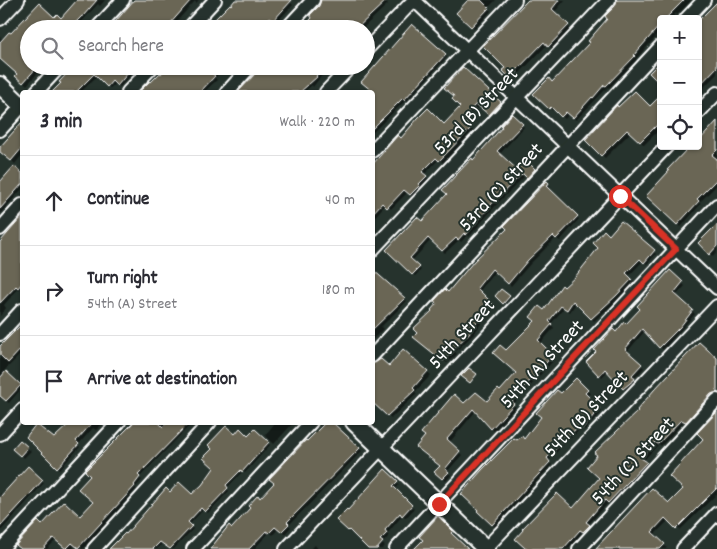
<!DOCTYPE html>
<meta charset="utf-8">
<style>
body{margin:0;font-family:Dekko,sans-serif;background:#f7f7f7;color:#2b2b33}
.controls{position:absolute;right:15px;top:15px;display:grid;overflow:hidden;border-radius:5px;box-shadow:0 1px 4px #0004}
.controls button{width:45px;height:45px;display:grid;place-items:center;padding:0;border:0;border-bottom:1px solid #e1e1e2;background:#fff;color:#2b2b33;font:25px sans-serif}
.stop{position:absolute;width:15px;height:15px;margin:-11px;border:4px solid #d93025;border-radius:50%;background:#fff}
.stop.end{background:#d93025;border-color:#fff;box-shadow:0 1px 5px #0008}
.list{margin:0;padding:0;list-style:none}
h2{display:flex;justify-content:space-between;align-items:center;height:65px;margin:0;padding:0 20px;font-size:21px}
h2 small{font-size:16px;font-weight:400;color:#7c7c81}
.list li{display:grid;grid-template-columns:32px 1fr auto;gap:15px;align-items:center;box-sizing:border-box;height:90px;padding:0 20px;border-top:1px solid #e1e1e2}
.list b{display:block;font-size:19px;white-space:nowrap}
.list p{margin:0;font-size:16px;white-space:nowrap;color:#7c7c81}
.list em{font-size:16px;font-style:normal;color:#7c7c81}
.icon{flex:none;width:28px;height:28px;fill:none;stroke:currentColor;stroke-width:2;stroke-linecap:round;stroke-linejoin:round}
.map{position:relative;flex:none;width:717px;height:549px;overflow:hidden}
.search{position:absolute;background:#fff;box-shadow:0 1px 4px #0004;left:20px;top:20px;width:355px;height:55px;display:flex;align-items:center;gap:12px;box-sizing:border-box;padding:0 18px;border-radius:28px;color:#7c7c81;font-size:19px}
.panel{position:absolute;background:#fff;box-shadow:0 1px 4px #0004;left:20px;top:90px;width:355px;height:335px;border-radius:5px}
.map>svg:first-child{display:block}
</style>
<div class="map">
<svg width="717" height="549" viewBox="0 0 717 549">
<rect width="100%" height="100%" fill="#26332d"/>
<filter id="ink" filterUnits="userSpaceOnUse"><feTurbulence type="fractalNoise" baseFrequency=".02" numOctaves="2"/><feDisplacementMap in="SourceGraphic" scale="10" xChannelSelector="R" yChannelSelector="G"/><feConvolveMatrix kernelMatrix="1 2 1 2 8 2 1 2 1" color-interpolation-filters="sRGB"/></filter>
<g filter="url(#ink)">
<!-- shadow -->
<g fill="#0007">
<polygon points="77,0 105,0 100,6 98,4 75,29 29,29 29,66 44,66 27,85 17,76 19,74 0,58 0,37 4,40 9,34 54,19 61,19"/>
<polygon points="136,0 199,0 196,3 195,1 170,29 109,29"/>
<polygon points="237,0 292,0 290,2 293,5 276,23 273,20 265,29 221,29 231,6"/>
<polygon points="322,0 385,0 388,4 362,29 303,29 314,18"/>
<polygon points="469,0 496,0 488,8 491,11 475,29 458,13"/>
<polygon points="531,0 565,0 554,13 571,29 552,49 548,44 519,74 520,76 515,81 504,70 507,68"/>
<polygon points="624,0 692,0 677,15 676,13 671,19 661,19 661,30 654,37 655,38 636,59 637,60 609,88 608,87 576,120 569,114 565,119 554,109 553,111 535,94 552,83 591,43"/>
<polygon points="717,2 717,74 702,89 703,90 698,96 698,22"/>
<polygon points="412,26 447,57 407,101 406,100 372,133 372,101"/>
<polygon points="75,66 132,66 127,72 131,75 120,87 116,83 110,88 97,76 81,92 58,92"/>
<polygon points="170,66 225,66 215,78 217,80 204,92 140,92 159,74 161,76"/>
<polygon points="264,66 329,66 313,87 312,85 304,92 240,92"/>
<polygon points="463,68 503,106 492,117 480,106 464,123 473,131 443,163 439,159 424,175 429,179 413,197 408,192 391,209 386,204 372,220 372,175 401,140 444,126 462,107"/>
<polygon points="661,97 661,128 644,145 631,132 605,158 586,140 650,108"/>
<polygon points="512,116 524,127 499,155 524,177 498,203 469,237 468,235 461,242 459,240 445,253 431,240 412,261 421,270 415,276 388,250 422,223 448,194 444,190 504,127"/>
<polygon points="717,122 717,185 699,203 701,204 681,227 648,196 695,146 698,146"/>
<polygon points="19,127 22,130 22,155 15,164 0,149"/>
<polygon points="15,168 22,174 22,189 0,214 0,180 2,182"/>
<polygon points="547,182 551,187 548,189 579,219 560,241 556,238 531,263 511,286 496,270 479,292 494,307 486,316 474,334 455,352 457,354 447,363 418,340 448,294 508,229"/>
<polygon points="22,219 22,286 20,289 19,288 4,305 6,308 0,316 0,243"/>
<polygon points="621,223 656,254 647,264 643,261 628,277 634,282 619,299 594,321 577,302 570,312 564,308 551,324 554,328 540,344 555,359 513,405 516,407 494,431 476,411 449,443 462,455 447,472 451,475 446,481 436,472 441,467 420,450 464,405 487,403 500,393 517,373 506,352 576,278"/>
<polygon points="717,224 717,252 713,257 699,243"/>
<polygon points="372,226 377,230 372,234"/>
<polygon points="372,270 407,301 381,327 383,329 372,340"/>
<polygon points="670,271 685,286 676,296 695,314 663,350 645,331 627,352 644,368 634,379 637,382 626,391 609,370 602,377 588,362 616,333 626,326 641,309"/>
<polygon points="501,291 510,298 505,304 496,296"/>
<polygon points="22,324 22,353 4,371 22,388 9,403 0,397 0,347"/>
<polygon points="403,350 431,375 415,392 417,394 391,418 372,401 389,368"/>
<polygon points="717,357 717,396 689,424 684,422 661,446 659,444 643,461 648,466 611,505 609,502 588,525 591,528 586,534 583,532 568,549 524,549 573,510"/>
<polygon points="576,380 590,393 587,397 602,412 585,430 582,428 562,446 548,462 552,465 495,527 478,511 517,442 525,440 561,395"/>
<polygon points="717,414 717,494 680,530 669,520 654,535 667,548 665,549 596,549 669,505 684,489"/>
<polygon points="73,422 100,422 101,425 96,430 93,428 78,445 80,447 60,469 27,437 54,440"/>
<polygon points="139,422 193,422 139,478 142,480 135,488 137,489 83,549 76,545 72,549 67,549 56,540 47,549 23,549 42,527 80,518 94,502"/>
<polygon points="276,422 294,422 274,444 265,435"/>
<polygon points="331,422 362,451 289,525 291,527 285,534 279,528 273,535 270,532 255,548 256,549 211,549 275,483 307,443"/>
<polygon points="255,431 270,445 245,473 243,471 227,488 229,491 208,513 204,509 189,525 193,529 174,549 170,549 163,543 157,549 111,549 170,493 192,496 241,452"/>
<polygon points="20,442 31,451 24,458 14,449"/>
<polygon points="28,467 44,483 0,532 0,493 3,496"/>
<polygon points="385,471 399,485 395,490 414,509 406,518 403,515 387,534 389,536 382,544 385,546 382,549 370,549 353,532 351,533 338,520 348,512"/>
<polygon points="315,545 318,549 311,549"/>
</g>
<!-- building -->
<g fill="#6b6654" stroke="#fff">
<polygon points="77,0 97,0 83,16 82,16 71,27 73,29 29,29 29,66 38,66 23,83 15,76 17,74 0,59 0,42 9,32 11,33 39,3 54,17 57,14 61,18"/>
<polygon points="134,0 191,0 168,26 167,25 163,29 109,29"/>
<polygon points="235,0 292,0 273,21 269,18 259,29 220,29 212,22 230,4 231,5"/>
<polygon points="321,0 387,0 356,29 301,29 312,18 310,15 319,6"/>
<polygon points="468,0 481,0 489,8 471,27 456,13"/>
<polygon points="528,0 559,0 552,9 569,25 548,47 544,42 516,71 518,72 511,79 502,70 505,68 483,46"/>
<polygon points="617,0 684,0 665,19 661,19 661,24 634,55 635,56 606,86 604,85 593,98 592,97 573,118 566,112 561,117 551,107 549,109 533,94 549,78 552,82 590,42 588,41 607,19 605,16 615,6"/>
<polygon points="717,2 717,67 698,87 698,21"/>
<polygon points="412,24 446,54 404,100 403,98 372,129 372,91 361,82"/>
<polygon points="661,61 661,85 649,73"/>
<polygon points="74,66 123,66 129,72 117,86 112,81 107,87 94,74 76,92 52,92 61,83 59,82"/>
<polygon points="168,66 204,66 215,76 200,92 139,92 150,81 151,82 160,73 161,74"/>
<polygon points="259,66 325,66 316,76 317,77 300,92 238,92 254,75"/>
<polygon points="463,67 501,102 489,115 476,104 462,119 471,128 439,161 436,158 422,172 427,176 419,184 420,185 410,195 404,190 387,208 382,203 372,214 372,165 398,135 401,138 418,118 428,108 444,124 460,107 452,99 454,96 444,88"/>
<polygon points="635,91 650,106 661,95 661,121 640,142 627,130 601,156 585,140 617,105 618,107"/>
<polygon points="512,114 523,124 497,151 522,174 495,200 466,235 464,233 458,240 456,238 442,251 428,238 410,258 420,267 412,275 386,250 417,217 422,221 447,194 442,190 472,158 473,160 490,141 502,127 501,126"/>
<polygon points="717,121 717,150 712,155 717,159 717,179 697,199 699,201 677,225 646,196 669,171 667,170 690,146 692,148 698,146 698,142"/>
<polygon points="22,122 22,148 11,161 0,152 0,147"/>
<polygon points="525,159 535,169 527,178 517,168"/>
<polygon points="14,166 22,173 22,184 0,209 0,182"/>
<polygon points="547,181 549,183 547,186 578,216 556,239 553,236 528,260 508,284 492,269 477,288 493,304 484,313 471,329 472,330 454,349 455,350 443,361 413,337 417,333 413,329 432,311 431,310 437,303 434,301 445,289 448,292 474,261 507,229 504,226"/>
<polygon points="22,217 22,283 18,288 16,286 0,303 0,242"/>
<polygon points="621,221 655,250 644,263 640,259 626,273 632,279 616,296 591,319 573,301 567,310 561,306 549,321 552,324 538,340 553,355 512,401 514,404 491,429 473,409 447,439 460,451 445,469 449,472 442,479 434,472 440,466 416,447 425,436 421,433 454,394 464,403 476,392 487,401 498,389 500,391 516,373 493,353 500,345 506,350 535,321 530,317 539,306 544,310 562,285 564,287 575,277 598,248 593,243 604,230 609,235"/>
<polygon points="717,224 717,246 709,255 698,243"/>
<polygon points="372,269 405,298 372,330"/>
<polygon points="670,270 683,282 674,293 693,310 680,327 659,348 642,329 625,349 642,364 632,375 635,379 623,389 605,369 599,376 586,362 596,352 594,350 613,329 616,332 624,322 626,324 640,309 637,306"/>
<polygon points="501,289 510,296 503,304 495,296"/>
<polygon points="22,324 22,348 8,363 0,355 0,346"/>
<polygon points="699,342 717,358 717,392 711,394 686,422 681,420 658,444 655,442 641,458 647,462 608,503 605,500 586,522 590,525 583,532 580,530 563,549 526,549 515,539 523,530 522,529 557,493 573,508 599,478 587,467 597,455 594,453 638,411 637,410 654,390"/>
<polygon points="403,349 428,371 413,388 415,390 387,416 372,402 372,364 381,359 389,366"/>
<polygon points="469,368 477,374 470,383 461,376"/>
<polygon points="6,371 21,385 6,401 0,396 0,378"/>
<polygon points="576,378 588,390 585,393 600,408 582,429 579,426 560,444 547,458 550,462 492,525 477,511 478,510 461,494 482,470 514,438 517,440 522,436 524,439 541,417 536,413 557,390 561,393"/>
<polygon points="717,412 717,488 676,529 665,518 652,532 665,544 660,549 595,549 652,488 669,503 683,489 669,476 703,439 697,433"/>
<polygon points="71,422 93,422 76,441 79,444 57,468 26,437 36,424 54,438"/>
<polygon points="134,422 158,422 163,427 167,422 190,422 138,475 140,477 134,485 135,486 78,548 72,543 66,549 53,538 43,549 21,549 16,545 38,521 42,525 64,501 80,516 93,502 78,489 90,476 85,471"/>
<polygon points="326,422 332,422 360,448 287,522 289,524 281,532 275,527 269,533 266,531 249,549 210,549 229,525 232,528 250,508 248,506 258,495 260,498 274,483 269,479 306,440 307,441"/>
<polygon points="226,426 235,434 240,428 248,436 255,429 269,442 242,472 241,470 226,485 228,488 205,512 201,508 188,522 192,526 170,549 160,542 153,549 109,549 125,533 126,534 166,488 170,492 179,482 192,494 202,485 214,468 203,458 212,449 208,445"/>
<polygon points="20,440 28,447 20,456 12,449"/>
<polygon points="28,466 43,480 0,527 0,497"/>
<polygon points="385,469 398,481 393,486 412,505 402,516 400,513 385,530 387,533 380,540 383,542 377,549 368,549 349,530 348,531 336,520 347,509 348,510"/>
<polygon points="438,516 453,531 451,533 468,549 414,549 423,540 419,537"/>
</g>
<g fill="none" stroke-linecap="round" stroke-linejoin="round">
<defs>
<g id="minor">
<polyline points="414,0 717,288"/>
<polyline points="0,19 18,0"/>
<polyline points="686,19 704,0"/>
<polyline points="96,29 123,0"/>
<polyline points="188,29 215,0"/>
<polyline points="286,29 313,0"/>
<polyline points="366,50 414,0"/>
<polyline points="36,92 60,66"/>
<polyline points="128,92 153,66"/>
<polyline points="227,92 251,66"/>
<polyline points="326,92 351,66"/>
<polyline points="698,113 717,93"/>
<polyline points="0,130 22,106"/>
<polyline points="372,151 515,0"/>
<polyline points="0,229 22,205"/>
<polyline points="372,250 609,0"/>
<polyline points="0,334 22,310"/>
<polyline points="372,356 661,46"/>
<polyline points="0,434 22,410"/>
<polyline points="1,549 119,422"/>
<polyline points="94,549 210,422"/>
<polyline points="193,549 311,422"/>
<polyline points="286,549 667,146"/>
<polyline points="396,549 717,205"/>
<polyline points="485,549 717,306"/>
<polyline points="579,549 717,400"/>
<polyline points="683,549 717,513"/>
</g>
<g id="tertiary">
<polyline points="0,85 22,106"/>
<polyline points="354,422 486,549"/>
</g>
</defs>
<!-- minor casing -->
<use href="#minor" stroke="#fff" stroke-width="16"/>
<!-- tertiary casing -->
<use href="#tertiary" stroke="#fff" stroke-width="20"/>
<!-- minor -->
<use href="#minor" stroke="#26332d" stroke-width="12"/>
<!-- tertiary -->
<use href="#tertiary" stroke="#26332d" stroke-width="16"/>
</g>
</g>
<g fill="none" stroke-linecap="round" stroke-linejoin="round" filter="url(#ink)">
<!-- route -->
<polyline stroke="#d93025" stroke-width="6" points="439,504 676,249 620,196"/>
</g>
<g text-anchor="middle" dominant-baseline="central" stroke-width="4" stroke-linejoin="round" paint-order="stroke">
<!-- street labels -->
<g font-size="20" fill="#fff" stroke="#26332d">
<text transform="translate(477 112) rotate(-46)">53rd (B) Street</text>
<text transform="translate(502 188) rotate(-47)">53rd (C) Street</text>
<text transform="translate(463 335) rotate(-47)">54th Street</text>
<text transform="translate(543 365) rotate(-47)">54th (A) Street</text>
<text transform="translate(587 415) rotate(-46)">54th (B) Street</text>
<text transform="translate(634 462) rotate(-47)">54th (C) Street</text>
</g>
</g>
</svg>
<div class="controls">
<button>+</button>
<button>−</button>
<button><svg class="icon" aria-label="locate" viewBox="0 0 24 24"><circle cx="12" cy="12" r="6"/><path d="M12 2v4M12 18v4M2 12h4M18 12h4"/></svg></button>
</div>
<div class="stop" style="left:620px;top:196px"></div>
<div class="stop end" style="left:439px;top:504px"></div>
<div class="search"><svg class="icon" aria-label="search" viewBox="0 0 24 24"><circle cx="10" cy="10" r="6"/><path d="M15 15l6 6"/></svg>Search here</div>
<section class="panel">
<h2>3 min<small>Walk · 220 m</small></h2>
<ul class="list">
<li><svg class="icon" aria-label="ahead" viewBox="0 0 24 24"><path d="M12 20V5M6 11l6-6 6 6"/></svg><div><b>Continue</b></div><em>40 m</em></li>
<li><svg class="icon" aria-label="right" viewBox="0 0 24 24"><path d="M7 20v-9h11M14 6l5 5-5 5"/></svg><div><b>Turn right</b><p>54th (A) Street</p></div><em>180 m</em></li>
<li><svg class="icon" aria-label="arrive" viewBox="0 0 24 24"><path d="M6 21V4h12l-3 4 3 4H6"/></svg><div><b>Arrive at destination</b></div></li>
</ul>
</section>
</div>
